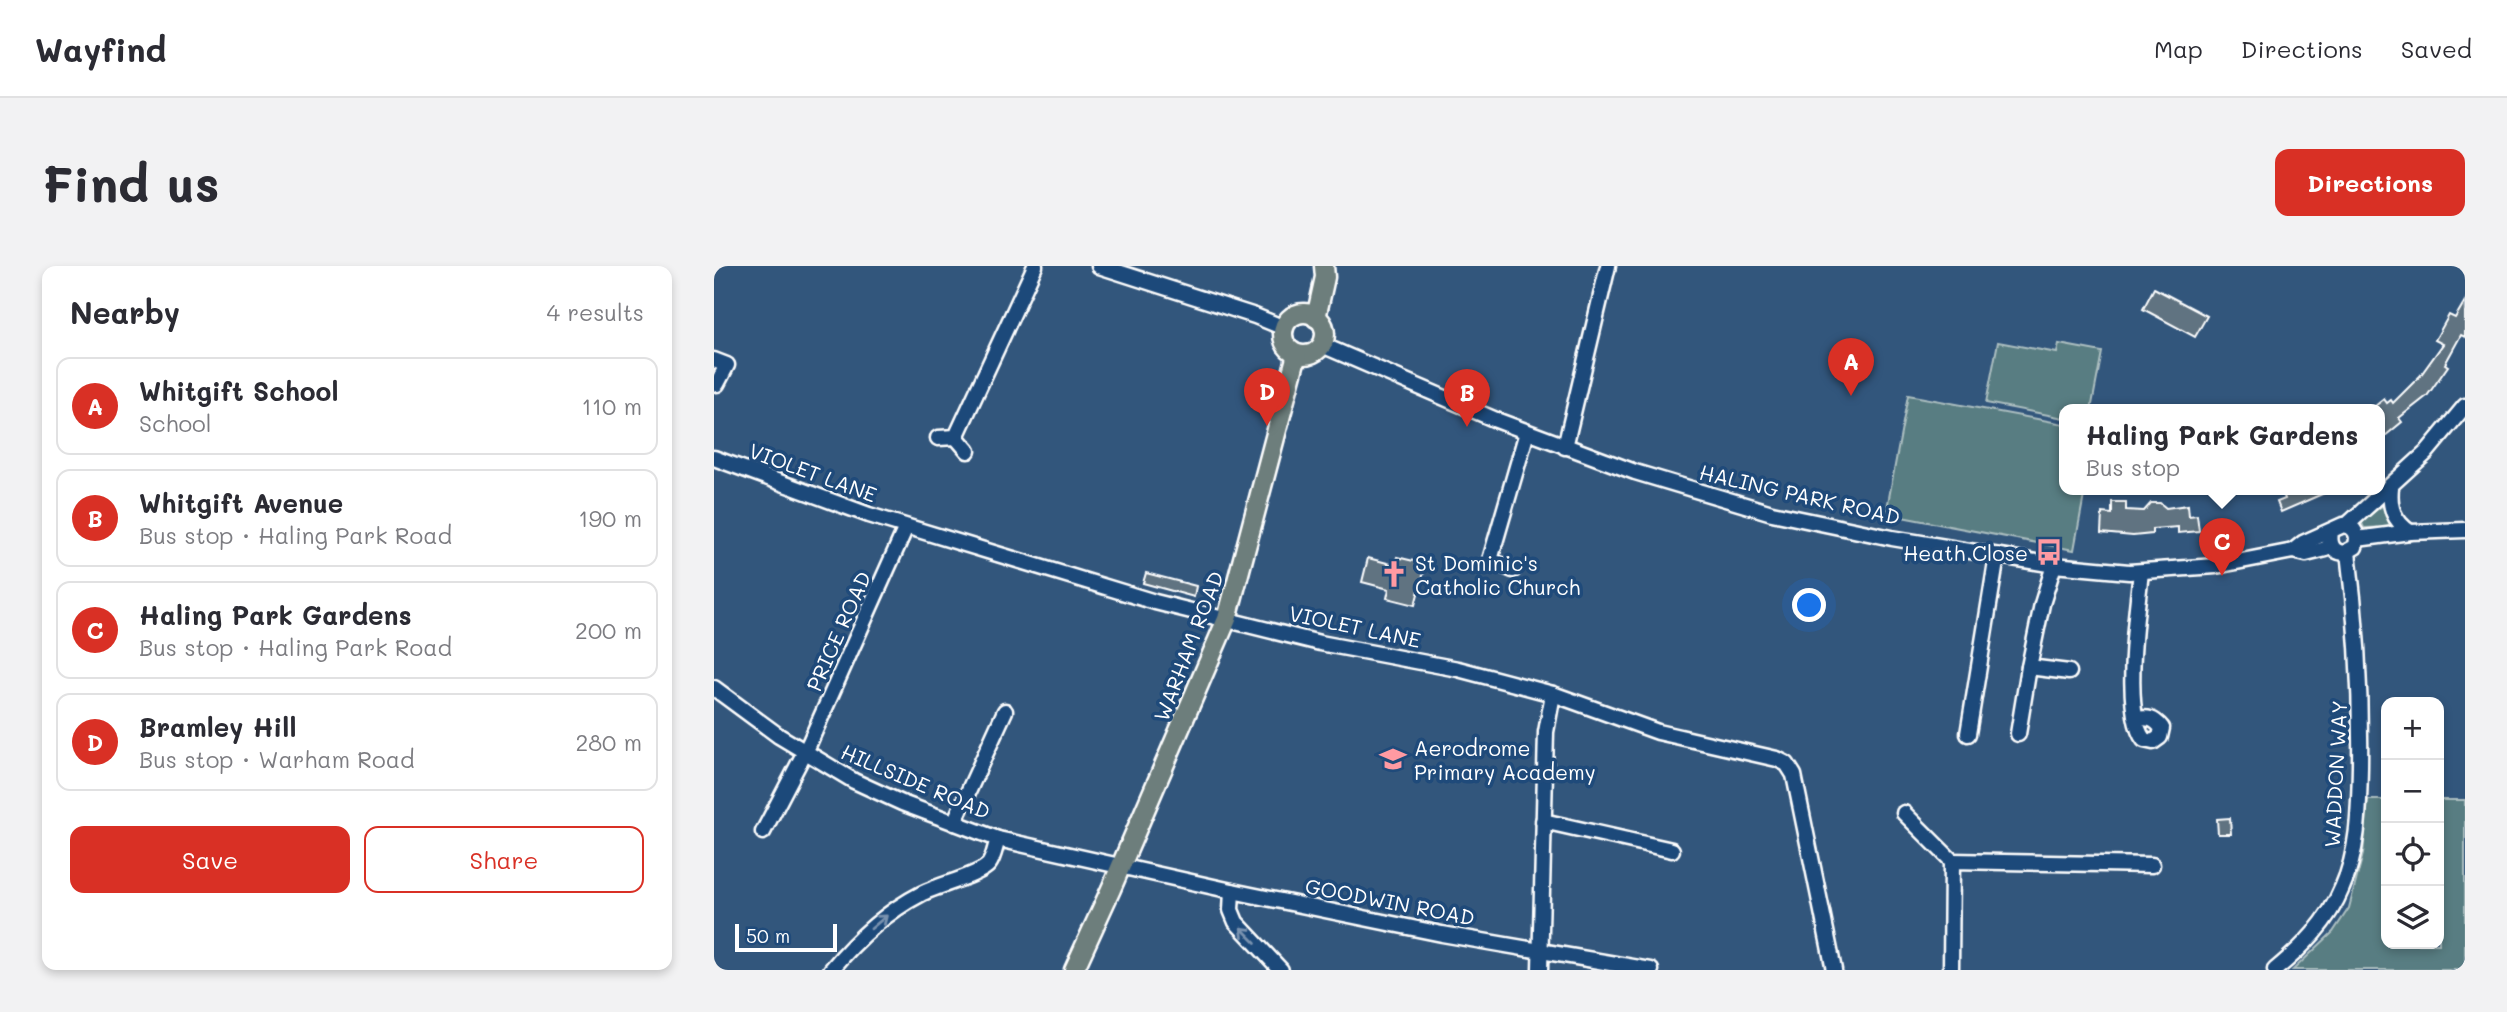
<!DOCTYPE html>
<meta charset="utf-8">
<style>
body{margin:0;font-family:Mali,sans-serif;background:#f2f2f3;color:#2b2b33}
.controls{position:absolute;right:21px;bottom:21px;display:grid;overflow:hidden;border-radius:14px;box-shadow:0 4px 10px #0003}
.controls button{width:63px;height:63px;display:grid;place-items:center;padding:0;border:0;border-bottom:2px solid #e1e1e2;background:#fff;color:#2b2b33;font:35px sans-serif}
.scale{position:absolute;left:21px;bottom:18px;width:102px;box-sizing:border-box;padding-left:7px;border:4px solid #fff;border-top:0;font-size:19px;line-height:24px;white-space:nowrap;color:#fff;-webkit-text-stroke:5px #1f4a7a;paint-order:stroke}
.you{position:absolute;left:1096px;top:340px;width:24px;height:24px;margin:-18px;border:5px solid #fff;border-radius:50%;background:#1a73e8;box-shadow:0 0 0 10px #1a73e833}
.badge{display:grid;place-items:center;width:46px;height:46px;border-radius:50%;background:#d93025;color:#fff;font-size:23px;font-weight:700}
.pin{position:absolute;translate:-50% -58px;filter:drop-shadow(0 2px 4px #0008)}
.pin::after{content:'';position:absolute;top:37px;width:24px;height:21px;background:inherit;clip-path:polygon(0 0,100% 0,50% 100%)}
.popup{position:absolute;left:1345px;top:138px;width:326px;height:91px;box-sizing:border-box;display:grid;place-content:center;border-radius:14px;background:#fff;filter:drop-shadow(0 2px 5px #0005);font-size:23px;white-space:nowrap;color:#7c7c81}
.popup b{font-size:26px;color:#2b2b33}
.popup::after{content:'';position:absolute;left:50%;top:100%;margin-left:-14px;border:14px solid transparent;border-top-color:#fff}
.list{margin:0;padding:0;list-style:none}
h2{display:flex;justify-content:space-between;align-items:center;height:91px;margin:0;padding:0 28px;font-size:30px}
h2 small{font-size:23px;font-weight:400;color:#7c7c81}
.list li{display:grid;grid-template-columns:46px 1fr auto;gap:21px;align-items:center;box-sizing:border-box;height:98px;margin:0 14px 14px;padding:0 14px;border:2px solid #e1e1e2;border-radius:14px}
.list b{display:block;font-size:26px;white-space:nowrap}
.list p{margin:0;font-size:23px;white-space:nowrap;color:#7c7c81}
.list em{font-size:23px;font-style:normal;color:#7c7c81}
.actions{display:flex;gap:14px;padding:21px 28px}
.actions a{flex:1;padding:16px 0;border:2px solid #d93025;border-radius:14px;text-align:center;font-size:24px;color:#d93025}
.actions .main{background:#d93025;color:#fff}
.icon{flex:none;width:38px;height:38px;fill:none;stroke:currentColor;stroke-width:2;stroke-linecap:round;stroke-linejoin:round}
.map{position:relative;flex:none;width:1751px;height:704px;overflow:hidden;border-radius:14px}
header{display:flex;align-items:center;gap:42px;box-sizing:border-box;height:98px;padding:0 35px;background:#fff;border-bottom:2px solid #e1e1e2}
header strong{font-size:33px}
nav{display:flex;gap:38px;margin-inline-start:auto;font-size:24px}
.intro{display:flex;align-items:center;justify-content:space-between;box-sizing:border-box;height:168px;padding:0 42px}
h1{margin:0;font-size:49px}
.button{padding:18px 32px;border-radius:14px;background:#d93025;color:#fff;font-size:24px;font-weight:700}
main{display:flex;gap:42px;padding:0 42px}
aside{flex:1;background:#fff;border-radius:14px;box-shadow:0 4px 10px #0003}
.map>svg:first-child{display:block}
</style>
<header>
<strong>Wayfind</strong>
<nav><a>Map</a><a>Directions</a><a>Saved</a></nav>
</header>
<div class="intro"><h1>Find us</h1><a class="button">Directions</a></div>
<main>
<aside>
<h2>Nearby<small>4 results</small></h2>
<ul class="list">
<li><span class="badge">A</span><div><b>Whitgift School</b><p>School</p></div><em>110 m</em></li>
<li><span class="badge">B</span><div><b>Whitgift Avenue</b><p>Bus stop · Haling Park Road</p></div><em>190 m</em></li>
<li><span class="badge">C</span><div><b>Haling Park Gardens</b><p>Bus stop · Haling Park Road</p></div><em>200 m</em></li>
<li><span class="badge">D</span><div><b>Bramley Hill</b><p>Bus stop · Warham Road</p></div><em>280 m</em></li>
</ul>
<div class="actions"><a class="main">Save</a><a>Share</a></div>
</aside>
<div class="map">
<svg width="1751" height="704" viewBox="0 0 1751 704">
<rect width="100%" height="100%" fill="#32567c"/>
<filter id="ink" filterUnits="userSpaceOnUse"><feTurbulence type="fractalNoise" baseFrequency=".0143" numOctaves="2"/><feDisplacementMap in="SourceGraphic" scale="14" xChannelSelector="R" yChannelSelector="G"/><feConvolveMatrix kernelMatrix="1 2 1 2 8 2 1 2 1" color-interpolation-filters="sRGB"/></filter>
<g filter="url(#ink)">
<!-- green -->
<g fill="#587d82" stroke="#acbec0" stroke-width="2">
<polygon points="1284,76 1343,87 1345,78 1388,86 1377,144 1350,144 1350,152 1272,137"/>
<polygon points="1194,129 1350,158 1350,224 1371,224 1360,284 1172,248"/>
<polygon points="1671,238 1680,261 1650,262 1647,255"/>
<polygon points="1654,534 1672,534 1672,678 1725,678 1725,534 1751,534 1751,704 1579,704 1619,666 1635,642 1649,588"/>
</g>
<!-- building -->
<g fill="#607381" stroke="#fff" stroke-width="2">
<polygon points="1440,22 1493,50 1481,71 1429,43"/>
<polygon points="1751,35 1751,71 1747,69 1731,98 1734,100 1713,130 1685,152 1688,156 1665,175 1665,144 1661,140 1670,133 1673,137 1677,134 1679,137 1706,110 1729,78 1721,74 1735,49 1741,52"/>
<polygon points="1568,224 1615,224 1615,225 1567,246 1563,236 1571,233"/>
<polygon points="1398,236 1412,236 1412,244 1430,245 1437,237 1446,237 1452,242 1474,239 1475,250 1483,249 1485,265 1464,267 1464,261 1438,263 1438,268 1419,270 1387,267 1388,247 1398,248"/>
<polygon points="683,291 712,298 701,339 673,332 675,323 648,316 654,292 681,299"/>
<polygon points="432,307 482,320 480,331 429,317"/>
<polygon points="1516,552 1517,568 1504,568 1503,553"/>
</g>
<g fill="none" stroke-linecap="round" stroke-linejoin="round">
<defs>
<g id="minor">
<polyline points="385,0 541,50 563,59 569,63"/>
<polyline points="608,79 782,154 921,206 1058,247 1178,272 1340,299 1415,306 1502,300 1579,285 1592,288 1612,283 1616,278"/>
<polyline points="0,94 13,99 3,118 0,117"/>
<polyline points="242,171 254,185"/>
<polyline points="224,172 242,171 321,0"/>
<polyline points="851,181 894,0"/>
<polyline points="0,192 155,249 441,336 606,377 744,403 839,428 944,466 1063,493 1073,498 1080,509 1120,704"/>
<path d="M1677,221C1675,241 1679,254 1696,266"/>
<polyline points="1633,259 1712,187 1751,140"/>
<polyline points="1643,273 1696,266 1751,264"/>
<path d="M1579,285L1589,277L1629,259C1641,260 1646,270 1641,281L1630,287C1618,286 1615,277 1617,266"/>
<polyline points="1340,299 1328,338 1315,401 1355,406"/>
<polyline points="799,304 776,294 813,166"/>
<polyline points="0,422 65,470 140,515 188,537 284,573 518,625 728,668 937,704"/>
<path d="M1422,453C1434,451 1440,452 1448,462L1446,471L1439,476L1430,474C1408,446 1423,342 1427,306"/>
<polyline points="1254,468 1283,290"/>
<polyline points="1304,468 1315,401"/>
<polyline points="1190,547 1238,595"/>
<polyline points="829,555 958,584"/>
<polyline points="240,557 291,445"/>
<polyline points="49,566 95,478 192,261"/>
<polyline points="518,625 517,644 522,656 567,704"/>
<path d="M117,704C142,674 172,646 207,628C221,620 267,609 275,598C280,591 281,581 284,573"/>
<polyline points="826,704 832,466 839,428"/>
<polyline points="1237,704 1238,595 1438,599"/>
<path d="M1561,704C1589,681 1614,656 1628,622C1645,584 1645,542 1646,501C1647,429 1643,357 1634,286"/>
</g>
<g id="major">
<circle cx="590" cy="68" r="21"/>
<polyline points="602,52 611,11 610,0"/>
<polyline points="360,704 397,623 513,353 583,88"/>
</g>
</defs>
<!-- minor casing -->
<use href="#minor" stroke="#fff" stroke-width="19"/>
<!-- major casing -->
<use href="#major" stroke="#fff" stroke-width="23"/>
<!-- minor -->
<use href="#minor" stroke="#1f4a7a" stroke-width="14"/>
<!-- major -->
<use href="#major" stroke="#6d7e7c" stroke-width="18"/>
</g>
<!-- one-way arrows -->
<defs><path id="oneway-shaft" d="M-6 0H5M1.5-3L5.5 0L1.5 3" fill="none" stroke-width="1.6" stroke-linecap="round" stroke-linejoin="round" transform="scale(1.75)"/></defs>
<g stroke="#7992af">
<use href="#oneway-shaft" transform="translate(165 656) rotate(-40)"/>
<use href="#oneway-shaft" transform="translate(534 669) rotate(-135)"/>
</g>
</g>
<!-- icons -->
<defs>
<symbol id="bus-bare" viewBox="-9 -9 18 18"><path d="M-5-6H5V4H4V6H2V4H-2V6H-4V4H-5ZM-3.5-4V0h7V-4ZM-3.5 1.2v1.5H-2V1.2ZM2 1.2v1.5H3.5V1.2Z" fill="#ff9aa2" stroke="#1f4a7a" stroke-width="2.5" paint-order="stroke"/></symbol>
<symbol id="church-bare" viewBox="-9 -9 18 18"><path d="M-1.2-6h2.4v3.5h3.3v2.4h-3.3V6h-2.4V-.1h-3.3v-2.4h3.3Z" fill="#ff9aa2" stroke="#1f4a7a" stroke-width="2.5" paint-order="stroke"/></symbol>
<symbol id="school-bare" viewBox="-9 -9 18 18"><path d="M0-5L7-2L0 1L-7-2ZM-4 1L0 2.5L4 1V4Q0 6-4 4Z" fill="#ff9aa2" stroke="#1f4a7a" stroke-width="2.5" paint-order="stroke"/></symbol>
</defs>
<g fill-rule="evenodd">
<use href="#bus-bare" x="1316" y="267" width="38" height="38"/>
<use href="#church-bare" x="661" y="289" width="38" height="38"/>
<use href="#school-bare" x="660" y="474" width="38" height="38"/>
</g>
<g text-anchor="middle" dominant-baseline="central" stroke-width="7" stroke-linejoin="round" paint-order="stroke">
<!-- street labels -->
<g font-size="21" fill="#fff" stroke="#1f4a7a">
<text transform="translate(99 206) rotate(20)">VIOLET LANE</text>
<text transform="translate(1086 228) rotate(13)">HALING PARK ROAD</text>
<text transform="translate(641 360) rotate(12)">VIOLET LANE</text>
<text transform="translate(124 365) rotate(-66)">PRICE ROAD</text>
<text transform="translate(474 380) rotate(-69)">WARHAM ROAD</text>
<text transform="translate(1621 508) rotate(-87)">WADDON WAY</text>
<text transform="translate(202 515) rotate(23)">HILLSIDE ROAD</text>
<text transform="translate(676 635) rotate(11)">GOODWIN ROAD</text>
</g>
<!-- poi labels -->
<g font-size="21" fill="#fff" stroke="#1f4a7a" text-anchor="start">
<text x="1314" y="286" text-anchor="end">Heath Close</text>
<text x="701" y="296">St Dominic's<tspan x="701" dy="24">Catholic Church</tspan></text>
<text x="700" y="481">Aerodrome<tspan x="700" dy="24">Primary Academy</tspan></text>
</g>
</g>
</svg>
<div class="controls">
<button>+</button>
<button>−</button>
<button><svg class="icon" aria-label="locate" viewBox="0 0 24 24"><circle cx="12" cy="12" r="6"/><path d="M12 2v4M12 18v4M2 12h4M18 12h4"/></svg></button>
<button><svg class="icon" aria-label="layers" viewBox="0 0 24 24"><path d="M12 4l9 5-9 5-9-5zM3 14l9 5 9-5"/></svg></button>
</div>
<div class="scale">50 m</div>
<div class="you"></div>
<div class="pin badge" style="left:1137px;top:130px">A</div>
<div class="pin badge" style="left:753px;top:161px">B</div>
<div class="pin badge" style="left:1508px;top:310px">C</div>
<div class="popup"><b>Haling Park Gardens</b>Bus stop</div>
<div class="pin badge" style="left:553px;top:160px">D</div>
</div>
</main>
